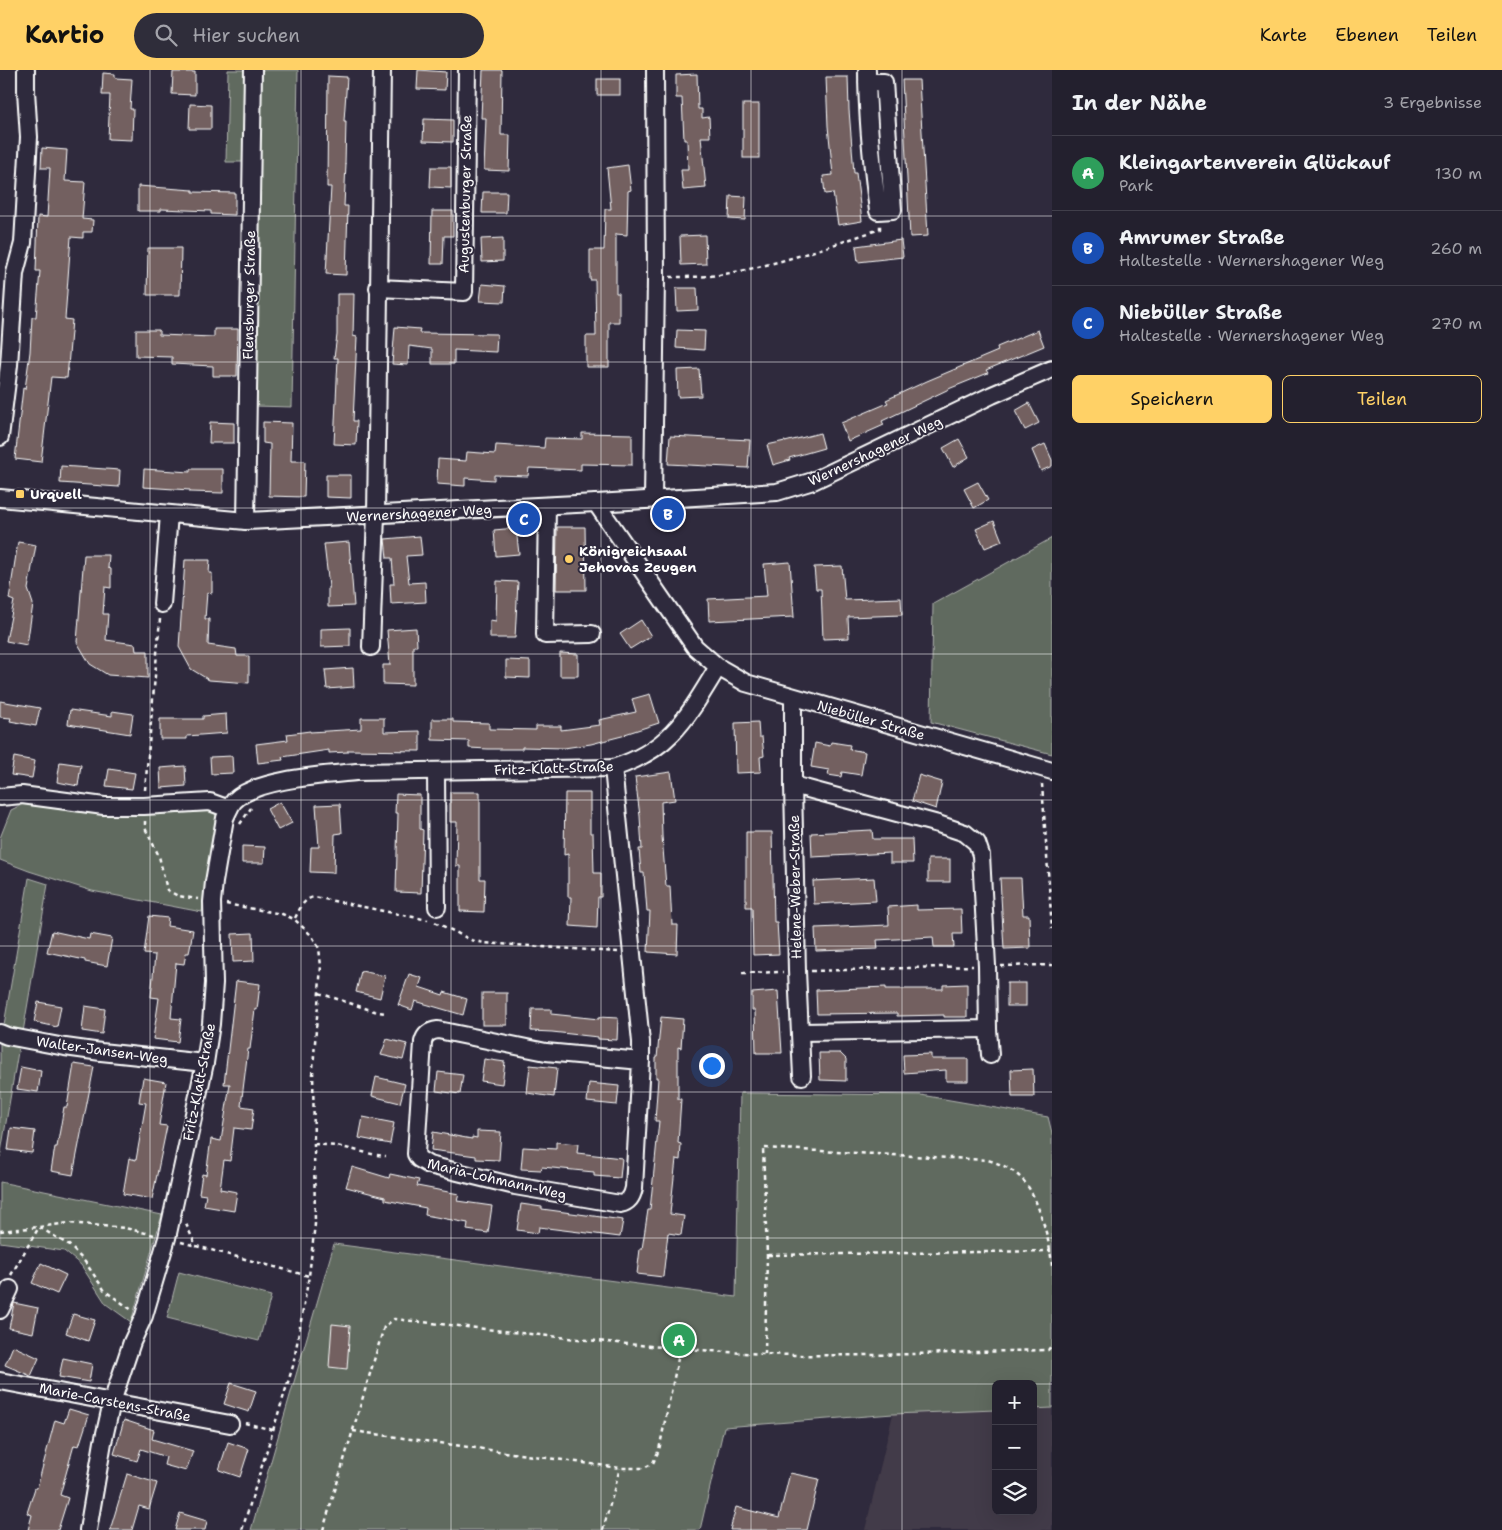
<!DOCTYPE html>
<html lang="de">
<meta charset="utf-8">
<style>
body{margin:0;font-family:"Shantell Sans",sans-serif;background:#2f2d3a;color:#f1f3f6}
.controls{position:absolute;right:15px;bottom:15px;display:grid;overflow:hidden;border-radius:8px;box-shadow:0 5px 20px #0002}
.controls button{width:45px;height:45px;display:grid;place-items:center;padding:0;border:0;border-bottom:1px solid #403e4a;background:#23202e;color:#f1f3f6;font:25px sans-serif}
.you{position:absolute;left:711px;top:995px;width:18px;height:18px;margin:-12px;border:4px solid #fff;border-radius:50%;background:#1a73e8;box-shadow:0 0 0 8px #1a73e833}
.badge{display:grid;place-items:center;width:32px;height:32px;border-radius:50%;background:#ffd166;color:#fff;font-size:16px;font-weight:700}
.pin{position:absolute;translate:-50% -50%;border:2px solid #fff;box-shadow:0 1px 5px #0006}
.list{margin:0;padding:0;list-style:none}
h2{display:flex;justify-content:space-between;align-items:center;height:65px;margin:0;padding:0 20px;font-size:21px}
h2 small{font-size:16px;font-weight:400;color:#a3a3aa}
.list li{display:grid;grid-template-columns:32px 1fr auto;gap:15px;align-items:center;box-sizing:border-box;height:75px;padding:0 20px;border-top:1px solid #403e4a}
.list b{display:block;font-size:19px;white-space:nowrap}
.list p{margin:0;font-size:16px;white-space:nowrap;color:#a3a3aa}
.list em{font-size:16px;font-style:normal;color:#a3a3aa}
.actions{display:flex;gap:10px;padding:15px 20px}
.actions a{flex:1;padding:11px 0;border:1px solid #ffd166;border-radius:8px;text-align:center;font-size:18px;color:#ffd166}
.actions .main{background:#ffd166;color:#111}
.icon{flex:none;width:28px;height:28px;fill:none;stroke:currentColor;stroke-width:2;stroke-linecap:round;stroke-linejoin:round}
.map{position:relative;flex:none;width:1052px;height:1460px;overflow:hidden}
header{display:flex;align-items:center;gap:30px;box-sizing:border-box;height:70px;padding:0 25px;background:#ffd166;color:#111}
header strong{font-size:24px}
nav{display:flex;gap:28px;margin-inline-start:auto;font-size:18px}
.search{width:350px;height:45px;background:#2f2d3a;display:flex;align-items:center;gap:12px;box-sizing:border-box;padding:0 18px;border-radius:28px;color:#a3a3aa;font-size:19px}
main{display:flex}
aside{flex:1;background:#23202e}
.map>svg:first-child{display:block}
</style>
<header>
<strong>Kartio</strong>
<div class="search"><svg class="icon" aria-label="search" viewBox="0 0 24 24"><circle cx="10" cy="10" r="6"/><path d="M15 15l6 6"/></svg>Hier suchen</div>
<nav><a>Karte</a><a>Ebenen</a><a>Teilen</a></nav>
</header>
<main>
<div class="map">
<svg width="1052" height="1460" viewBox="0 0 1052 1460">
<rect width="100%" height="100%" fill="#2f2a3d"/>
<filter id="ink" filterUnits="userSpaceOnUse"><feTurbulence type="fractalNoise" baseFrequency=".02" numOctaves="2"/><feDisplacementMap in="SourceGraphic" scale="10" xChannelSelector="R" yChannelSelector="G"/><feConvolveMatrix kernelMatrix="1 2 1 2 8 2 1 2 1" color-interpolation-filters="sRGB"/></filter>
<g filter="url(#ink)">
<!-- built -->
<polygon fill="#433a48" points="1052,1338 1052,1460 865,1460 893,1344 996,1340 996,1441 1033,1441 1033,1339"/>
<!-- green -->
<g fill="#606a5f" stroke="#b0b4af">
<polygon points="228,0 245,0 244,92 226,92"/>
<polygon points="261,0 298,0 292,337 255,336"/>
<polygon points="1052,468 1052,684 931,652 933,534"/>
<polygon points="27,732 216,738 219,741 202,842 92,821 29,801 0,790 0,768 11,740"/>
<polygon points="29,808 48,814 23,962 12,959 4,955"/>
<polygon points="0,973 19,976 0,1088"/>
<polygon points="740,1023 921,1025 1048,1047 1052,1063 1052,1338 1033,1339 1033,1314 996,1314 996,1340 893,1344 724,1357 700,1460 251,1460 334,1174 736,1227"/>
<polygon points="0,1112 162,1145 131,1252 106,1234 81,1195 64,1181 0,1172"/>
<polygon points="179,1202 271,1226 259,1271 167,1248"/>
</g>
<!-- building -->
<g fill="#736160" stroke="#fff">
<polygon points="418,0 446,2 445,20 417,19"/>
<polygon points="483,0 502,0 501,65 510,65 509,101 484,100 486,48 481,48"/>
<polygon points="173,2 195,2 195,25 172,24"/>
<polygon points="103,3 115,4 115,8 132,9 130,39 133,39 132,70 108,69 110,25 102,25"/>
<polygon points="697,4 698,39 702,39 702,48 709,47 710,67 701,67 706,118 683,120 681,100 688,100 687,70 684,70 682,28 676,28 676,5"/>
<polygon points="328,6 347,7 344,51 346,51 345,94 346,94 344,136 348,136 346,205 326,204 331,117 327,117"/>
<polygon points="826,7 848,7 849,40 854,103 856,103 862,151 838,155 833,123 825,124 823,106 833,105 828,56"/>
<rect x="597" y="9" width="23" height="16"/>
<polygon points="902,10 919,10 928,166 910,167"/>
<polygon points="190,34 211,35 211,59 189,59"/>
<rect x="743" y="34" width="16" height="54"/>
<polygon points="424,49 453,50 453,72 423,71"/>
<polygon points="42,78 67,80 65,111 85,112 82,149 93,150 92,162 83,162 83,168 71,167 65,249 72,250 67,308 51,307 41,392 15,389 23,318 25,319 30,282 32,247 36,247 40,201 36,201 38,146 47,147 50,98 41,98"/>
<polygon points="628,95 631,120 628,121 627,165 616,164 616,223 619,223 619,252 609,252 609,297 586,297 586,266 596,266 595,210 590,210 590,180 604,180 605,139 611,139 607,98"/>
<polygon points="431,97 451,97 451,118 430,117"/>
<polygon points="138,116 193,120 193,122 235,123 235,145 211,144 211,141 161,139 161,141 138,141"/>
<polygon points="483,122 507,122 506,143 482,143"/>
<polygon points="730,126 746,127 745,150 729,149"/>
<polygon points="432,141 453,141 453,166 444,166 443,194 431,194"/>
<polygon points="705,165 706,194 681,195 680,166"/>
<polygon points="503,168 503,191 482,192 481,169"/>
<polygon points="901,170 903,187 858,192 856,176"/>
<polygon points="148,178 181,178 180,225 147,225"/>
<polygon points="482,214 505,216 504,232 480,231"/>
<polygon points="676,218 697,218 698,240 677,241"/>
<polygon points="337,224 354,224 353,266 357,267 353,351 357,351 356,375 334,374 338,288 334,288 337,265"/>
<polygon points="395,257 420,259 419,263 497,264 496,282 454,280 454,294 432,294 432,279 409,276 408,295 392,294"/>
<polygon points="214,259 238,259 237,306 213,306 213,296 172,294 172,287 136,286 136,260 159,260 159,265 214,267"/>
<polygon points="677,260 705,261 704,280 676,278"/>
<polygon points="1038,260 1044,276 986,300 988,303 951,318 882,351 884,355 848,371 841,353 888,333 886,330 927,311 998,281 997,277"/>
<polygon points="699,299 701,326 678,327 677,300"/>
<polygon points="1029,333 1039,353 1025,360 1015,341"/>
<polygon points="210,352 234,353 234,373 209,373"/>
<polygon points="263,352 292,353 291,391 305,391 304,427 269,426 270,374 263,373"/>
<polygon points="582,363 632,364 632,395 581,394 581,400 529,398 528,406 494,405 494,410 465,408 465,416 437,414 438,389 466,391 467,382 495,384 496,375 544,378 545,368 582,369"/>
<polygon points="820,363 824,378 789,388 790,390 773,395 767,375 785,371 785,372"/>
<polygon points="670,366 750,370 748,398 668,394"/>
<polygon points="959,369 969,387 953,397 943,378"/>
<polygon points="1045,374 1052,390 1052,396 1041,401 1032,380"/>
<polygon points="61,396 120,400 119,417 60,413"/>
<polygon points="144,399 190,402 190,399 223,399 223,423 190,422 190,420 143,417"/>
<polygon points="326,405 351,405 351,428 326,427"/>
<polygon points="978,412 988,430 974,438 964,419"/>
<polygon points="994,451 1002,471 985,478 976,459"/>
<polygon points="557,457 585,457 586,520 556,520"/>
<polygon points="516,458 519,484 496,486 494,460"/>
<polygon points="420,466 422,485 406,486 409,513 425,512 426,532 391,534 390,514 394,514 392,488 387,488 385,469"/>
<polygon points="18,472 36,475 28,519 33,534 27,575 6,571 14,531 9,529"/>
<polygon points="349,472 354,536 328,537 328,517 329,517 324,474"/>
<polygon points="84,485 109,485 108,498 111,499 111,518 105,517 103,544 108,544 106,570 135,574 136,581 148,581 148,608 108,605 90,594 77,572"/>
<polygon points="185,490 210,490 209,503 212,503 212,523 207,522 205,549 209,549 208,575 236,579 237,586 249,586 249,613 209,610 191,599 179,577"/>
<polygon points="790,492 794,547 709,551 708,529 767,526 764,494"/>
<polygon points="842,496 845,530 901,528 902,545 848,547 849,568 823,569 821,519 816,519 814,497"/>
<polygon points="497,511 518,512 515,568 490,568 490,550 496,551"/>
<polygon points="641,550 651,566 630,579 620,564"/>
<polygon points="350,558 350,576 321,577 321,559"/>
<polygon points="416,558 417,576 413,576 413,615 383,614 383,595 390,595 387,560"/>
<polygon points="560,583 578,584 578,606 560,606"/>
<polygon points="506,590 530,591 530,608 506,607"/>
<polygon points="353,598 354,617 327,619 325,600"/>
<polygon points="650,624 659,653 625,664 626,665 591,674 564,678 522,677 522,679 488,679 469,678 469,671 432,670 432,649 453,649 453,652 489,653 489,659 536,660 536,656 561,656 561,660 600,655 599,650 636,642 632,629"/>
<polygon points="0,631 40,638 36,656 10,651 11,648 0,647"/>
<polygon points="70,640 112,646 112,641 133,644 130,664 68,654"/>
<polygon points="226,644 227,663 187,666 187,669 160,669 160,649 203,649 203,646"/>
<polygon points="361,648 384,648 384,662 420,661 420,681 348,680 348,682 329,683 329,680 282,687 283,690 258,693 256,674 288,670 287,664 310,661 310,662 361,659"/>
<polygon points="758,652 759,667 762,667 764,686 760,687 761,702 736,703 735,653"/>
<polygon points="831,672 850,675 849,679 865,682 861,705 842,702 841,707 828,705 829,700 811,697 815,673 830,676"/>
<polygon points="232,686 233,703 211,704 210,687"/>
<polygon points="14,687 35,691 32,708 11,705"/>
<polygon points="60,692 81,695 78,716 57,712"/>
<polygon points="185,696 186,716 161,718 160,698"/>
<polygon points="109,699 135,703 132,719 106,716"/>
<polygon points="671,702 675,730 661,732 662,766 666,816 670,816 672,855 678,855 677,884 648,882 650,841 647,841 644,803 641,803 639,779 642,779 640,746 635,707"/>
<polygon points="919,705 942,712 936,739 912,731"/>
<polygon points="450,722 480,722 480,809 485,809 484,842 460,841 460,796 456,796 457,752 450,752"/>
<polygon points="565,723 590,723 590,763 593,763 594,803 601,803 601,827 598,827 597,858 570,856 571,827 568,827 568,784 564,785"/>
<polygon points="396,724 420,725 420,759 423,760 421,823 396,822 398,743 395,743"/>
<polygon points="280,732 292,753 278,760 267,739"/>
<polygon points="340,734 342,763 335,764 334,803 310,802 311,777 319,777 316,735"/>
<polygon points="872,760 873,769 912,769 913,793 890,793 890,783 812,787 811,763"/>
<polygon points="746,762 772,762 774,852 777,852 779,884 753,885 752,837 746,837"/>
<polygon points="242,776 265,777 264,793 242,793"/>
<rect x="928" y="789" width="22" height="23"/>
<polygon points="874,808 876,831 814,834 813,811"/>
<polygon points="1000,808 1021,808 1023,845 1029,845 1030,878 1004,879"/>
<polygon points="917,835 917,840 961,839 962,864 953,864 954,877 934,877 933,867 877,870 878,879 816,881 815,858 889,855 888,837"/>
<polygon points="149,846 168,848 167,856 193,860 189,883 186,883 184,894 176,893 171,948 181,949 178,972 153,969 159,928 151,927 155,885 144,884"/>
<polygon points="52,861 89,869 90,864 112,868 107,896 85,892 85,890 47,882"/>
<polygon points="253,863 254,891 233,892 232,864"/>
<polygon points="361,901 385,906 380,928 356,922"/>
<polygon points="409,904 422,908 419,917 443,925 444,922 467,929 463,945 415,931 412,940 398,935"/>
<polygon points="236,911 260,914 257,940 255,939 250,979 248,979 241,1036 254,1038 251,1060 234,1058 230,1091 224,1090 220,1119 237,1122 234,1141 204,1136 206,1125 199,1124 202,1104 206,1105 211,1069 221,1071 230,1014 224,1014"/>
<rect x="1007" y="913" width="19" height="23"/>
<polygon points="967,914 967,947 944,947 944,945 897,946 897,943 817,944 816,920 886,917 886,919 943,919 943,915"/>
<polygon points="778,921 782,983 756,983 755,940 752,940 752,923"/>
<rect x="482" y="923" width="25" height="32"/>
<polygon points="38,932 61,936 57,957 34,952"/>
<polygon points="85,936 105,939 102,964 82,961"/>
<polygon points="532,939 551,939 551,944 599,949 599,947 618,948 617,970 598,969 598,967 552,962 531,961"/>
<polygon points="661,947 683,949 681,978 678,977 678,1029 681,1029 678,1073 681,1074 680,1090 676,1089 670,1144 684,1146 681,1165 668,1163 663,1207 637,1204 640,1179 642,1179 648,1140 650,1140 659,1051 655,1051 658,1008 656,1008 656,988 657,988"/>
<polygon points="387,969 407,974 403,990 381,985"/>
<polygon points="819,983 840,983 846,989 846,1011 820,1010"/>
<polygon points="931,984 931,989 968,989 968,1011 946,1011 946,1000 904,1003 903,985"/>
<polygon points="484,989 505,992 502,1014 481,1011"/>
<polygon points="74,994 94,997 73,1105 51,1101 55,1077 57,1077 64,1037 67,1037"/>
<polygon points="530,995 557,998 554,1027 527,1023"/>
<polygon points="21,997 41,1001 38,1022 17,1019"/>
<polygon points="1033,999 1034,1027 1012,1027 1011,1000"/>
<polygon points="438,1002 463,1005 460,1024 436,1021"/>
<polygon points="376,1007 405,1014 400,1033 372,1026"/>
<polygon points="143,1008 166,1012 159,1055 167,1056 152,1129 123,1124 129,1088 136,1090 146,1033 139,1032"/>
<polygon points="589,1013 619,1016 617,1035 587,1032"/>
<polygon points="363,1047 394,1053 390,1074 359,1068"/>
<polygon points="11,1058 35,1061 32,1083 8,1080"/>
<polygon points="477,1061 501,1062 499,1090 476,1089 476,1086 431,1080 433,1062 472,1069 472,1067 477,1068"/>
<polygon points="556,1072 578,1074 577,1083 622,1088 620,1108 594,1106 594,1102 542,1097 541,1100 521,1099 523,1077 556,1079"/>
<polygon points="352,1097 389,1108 390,1104 419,1110 417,1116 459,1124 457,1131 492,1136 488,1163 467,1160 468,1153 425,1145 426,1138 385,1130 385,1127 346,1117"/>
<polygon points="521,1134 542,1137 542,1139 623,1150 620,1167 539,1157 538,1163 517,1160"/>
<polygon points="41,1193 66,1205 57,1224 32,1213"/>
<polygon points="14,1233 38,1238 33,1263 9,1258"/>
<polygon points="73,1244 95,1250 88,1271 66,1263"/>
<polygon points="332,1254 350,1256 347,1299 329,1297"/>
<polygon points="13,1276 39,1288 31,1306 5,1295"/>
<polygon points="63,1288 92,1294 89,1312 59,1307"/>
<polygon points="231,1313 256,1321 249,1342 224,1334"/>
<polygon points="69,1339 89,1345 79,1376 74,1375 60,1425 68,1428 58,1460 28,1460 32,1445 27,1443 35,1418 37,1418 55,1350 64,1353"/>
<polygon points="124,1350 154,1360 152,1369 193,1381 186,1401 164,1395 166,1387 141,1379 137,1391 114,1384"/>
<polygon points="228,1372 249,1379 240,1407 219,1400"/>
<polygon points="790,1403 819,1409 807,1460 730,1460 736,1437 779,1448"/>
<polygon points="127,1404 157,1413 149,1439 139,1436 132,1460 110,1460"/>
<polygon points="180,1443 207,1451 205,1460 175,1460"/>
</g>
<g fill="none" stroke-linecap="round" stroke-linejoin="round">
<defs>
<g id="minor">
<path d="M867,0C867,47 872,95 878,141L893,140L884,12H867"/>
<polyline points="378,218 464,222 467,0"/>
<polyline points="0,367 9,295 15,203 23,173 29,67 26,21 26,0"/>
<polyline points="0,428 246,451 596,433 777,422 813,411 992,325 1052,299"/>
<polyline points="653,429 656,208 655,0"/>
<polyline points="596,433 695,577 718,597 746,613 1052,701"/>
<polyline points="547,436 545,565 592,564"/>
<polyline points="246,451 253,0"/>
<polyline points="162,534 169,444"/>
<polyline points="371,577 376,445 382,0"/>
<polyline points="793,628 793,715 797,901 802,1006"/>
<path d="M613,698L641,972V991L634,1118C632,1127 629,1132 620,1134L515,1116L429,1095L419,1089L416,1084L423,972C425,964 430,961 438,960L546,982L641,991"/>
<polyline points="436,702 437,837"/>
<polyline points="793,715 938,754 965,763 977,773 981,785 987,896 988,959 801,962"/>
<polyline points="0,727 22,725 104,736 144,736 210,732 229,739"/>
<polyline points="988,959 990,985"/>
<polyline points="0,963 7,966 65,977 101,982 205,993"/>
<polyline points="0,1240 10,1219"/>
<polyline points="0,1311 230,1354"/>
<path d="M88,1460L103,1372L112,1332L132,1272L144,1246L167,1168L205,993L211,954L214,913L212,832L214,812L225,748C228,742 230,736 234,731C255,709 326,705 356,702L613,698C671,680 688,646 718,597"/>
</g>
</defs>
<!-- minor casing -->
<use href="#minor" stroke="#fff" stroke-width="20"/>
<!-- path -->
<g stroke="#fff" stroke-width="2.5" stroke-dasharray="4 4" stroke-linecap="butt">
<path d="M670,207C686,207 703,207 719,205C774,196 827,177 880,159V154"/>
<polyline points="1042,714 1052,859"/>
<polyline points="145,720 160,549"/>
<polyline points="145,751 145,758 159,786 167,820 178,826 198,829"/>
<polyline points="240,754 251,738"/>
<polyline points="226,834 282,844 294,849 312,866 319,878 321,896 313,998 315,1154 309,1206 293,1296 242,1460"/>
<path d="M295,848C300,839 303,829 314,827L428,850"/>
<polyline points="435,852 471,870 484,873 618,882"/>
<polyline points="1001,896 1052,895"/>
<polyline points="811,901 973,896"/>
<polyline points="742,903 783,902"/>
<polyline points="319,923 377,942 386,943"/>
<polyline points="314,1074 337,1076 376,1085 386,1086"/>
<polyline points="186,1154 196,1176 309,1206"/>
<polyline points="0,1161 39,1157 69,1175 85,1192 105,1221 132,1240"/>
<polyline points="181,1172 196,1176"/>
<polyline points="768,1185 1051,1181"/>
<polyline points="11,1205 39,1157 69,1153 125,1158 154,1165"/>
<path d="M765,1284L767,1185L763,1078L988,1090C1025,1101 1033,1120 1044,1155C1048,1169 1051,1182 1052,1197"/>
<polyline points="245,1353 273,1360"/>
<polyline points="353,1361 620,1398 644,1398 653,1393 659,1380 680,1279"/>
<path d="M323,1460L384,1257L394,1249C517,1262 640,1278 764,1284C858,1288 953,1282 1048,1280L1052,1275"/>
<polyline points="603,1460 620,1398"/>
</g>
<!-- minor -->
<use href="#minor" stroke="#2f2a3d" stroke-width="16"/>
</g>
</g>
<!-- grid -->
<path fill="none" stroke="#fff" stroke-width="1" stroke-opacity="0.55" d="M150,0V1460M301,0V1460M451,0V1460M601,0V1460M751,0V1460M902,0V1460M0,146H1052M0,292H1052M0,438H1052M0,584H1052M0,730H1052M0,876H1052M0,1022H1052M0,1168H1052M0,1314H996M1033,1314H1052"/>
<!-- markers -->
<g fill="#ffd166" stroke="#2f2a3d" stroke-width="2">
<rect x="15" y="419" width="10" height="10" rx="2.5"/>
<circle cx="569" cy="489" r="5"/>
</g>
<g text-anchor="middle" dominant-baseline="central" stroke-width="4" stroke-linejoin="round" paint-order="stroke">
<!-- street labels -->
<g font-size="14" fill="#fff" stroke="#2f2a3d">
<text transform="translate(465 124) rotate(-89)">Augustenburger Straße</text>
<text transform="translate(249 225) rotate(-89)">Flensburger Straße</text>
<text transform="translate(875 381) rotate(-25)">Wernershagener Weg</text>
<text transform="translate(419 443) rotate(-3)">Wernershagener Weg</text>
<text transform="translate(871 650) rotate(16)">Niebüller Straße</text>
<text transform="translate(554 698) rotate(-2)">Fritz-Klatt-Straße</text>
<text transform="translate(795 817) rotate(-91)">Helene-Weber-Straße</text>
<text transform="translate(102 980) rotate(8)">Walter-Jansen-Weg</text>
<text transform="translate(199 1012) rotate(-79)">Fritz-Klatt-Straße</text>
<text transform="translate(497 1109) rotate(13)">Maria-Lohmann-Weg</text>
<text transform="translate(115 1332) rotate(11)">Marie-Carstens-Straße</text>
</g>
<!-- poi labels -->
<g font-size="14" font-weight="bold" fill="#fff" stroke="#2f2a3d" text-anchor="start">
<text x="30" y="424">Urquell</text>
<text x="579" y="481">Königreichsaal<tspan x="579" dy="16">Jehovas Zeugen</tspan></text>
</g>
</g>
</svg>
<div class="controls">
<button>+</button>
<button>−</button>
<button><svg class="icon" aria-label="layers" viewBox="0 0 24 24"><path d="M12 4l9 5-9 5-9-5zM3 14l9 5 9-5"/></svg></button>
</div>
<div class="you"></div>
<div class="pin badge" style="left:679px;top:1270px;background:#2e9e5b">A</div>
<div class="pin badge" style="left:668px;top:444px;background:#1a4fb4">B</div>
<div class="pin badge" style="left:524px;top:449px;background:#1a4fb4">C</div>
</div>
<aside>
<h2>In der Nähe<small>3 Ergebnisse</small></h2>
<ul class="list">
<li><span class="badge" style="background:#2e9e5b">A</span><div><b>Kleingartenverein Glückauf</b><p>Park</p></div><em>130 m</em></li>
<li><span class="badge" style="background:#1a4fb4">B</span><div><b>Amrumer Straße</b><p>Haltestelle · Wernershagener Weg</p></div><em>260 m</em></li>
<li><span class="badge" style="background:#1a4fb4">C</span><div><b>Niebüller Straße</b><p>Haltestelle · Wernershagener Weg</p></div><em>270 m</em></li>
</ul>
<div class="actions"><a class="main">Speichern</a><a>Teilen</a></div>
</aside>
</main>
